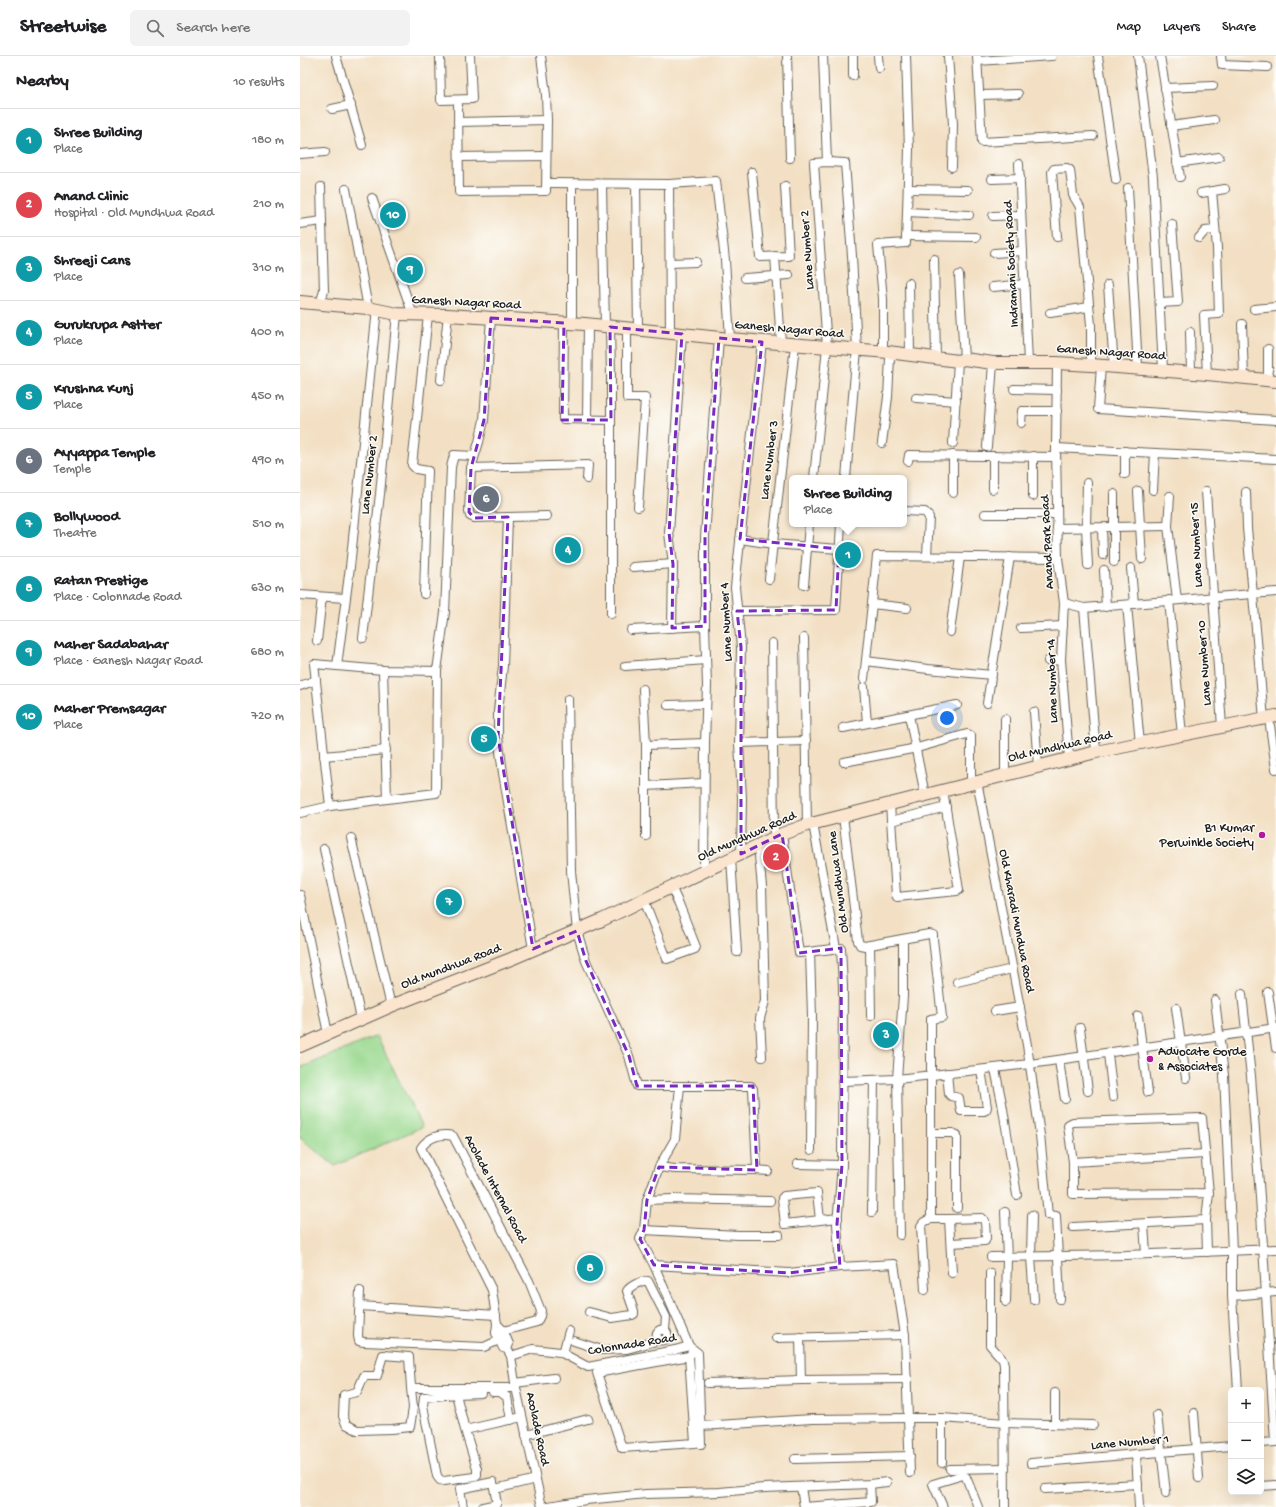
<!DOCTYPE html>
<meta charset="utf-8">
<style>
body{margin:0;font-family:"Gochi Hand",sans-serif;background:#f2f2f2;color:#202124}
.controls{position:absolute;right:12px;bottom:12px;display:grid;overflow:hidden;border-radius:6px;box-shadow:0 4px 16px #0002}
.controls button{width:36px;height:36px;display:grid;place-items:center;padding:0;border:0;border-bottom:1px solid #e0e0e0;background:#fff;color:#202124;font:20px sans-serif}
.you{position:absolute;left:647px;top:662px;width:14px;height:14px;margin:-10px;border:3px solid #fff;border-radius:50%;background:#1a73e8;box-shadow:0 0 0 6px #1a73e833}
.badge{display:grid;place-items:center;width:26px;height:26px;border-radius:50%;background:#b5179e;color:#fff;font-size:13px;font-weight:700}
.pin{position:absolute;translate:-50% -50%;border:2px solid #fff;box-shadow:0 1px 4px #0006}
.popup{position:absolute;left:489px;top:419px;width:118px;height:52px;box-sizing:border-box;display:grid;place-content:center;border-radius:6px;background:#fff;filter:drop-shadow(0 1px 3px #0005);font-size:13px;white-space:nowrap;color:#757577}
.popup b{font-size:15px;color:#202124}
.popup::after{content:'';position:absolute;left:50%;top:100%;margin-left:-8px;border:8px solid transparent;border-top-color:#fff}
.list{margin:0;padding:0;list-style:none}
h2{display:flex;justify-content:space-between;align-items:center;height:52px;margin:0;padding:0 16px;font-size:17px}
h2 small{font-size:13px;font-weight:400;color:#757577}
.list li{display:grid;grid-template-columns:26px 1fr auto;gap:12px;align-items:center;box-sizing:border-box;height:64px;padding:0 16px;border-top:1px solid #e0e0e0}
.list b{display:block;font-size:15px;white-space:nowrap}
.list p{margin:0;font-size:13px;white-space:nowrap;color:#757577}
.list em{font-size:13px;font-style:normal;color:#757577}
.icon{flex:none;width:22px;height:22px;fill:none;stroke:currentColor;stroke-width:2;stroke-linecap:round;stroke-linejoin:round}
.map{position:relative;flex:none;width:976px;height:1451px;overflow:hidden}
header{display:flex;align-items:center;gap:24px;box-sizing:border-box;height:56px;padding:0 20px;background:#fff;border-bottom:1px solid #e0e0e0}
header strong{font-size:19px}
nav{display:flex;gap:22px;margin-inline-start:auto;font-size:14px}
.search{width:280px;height:36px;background:#f2f2f2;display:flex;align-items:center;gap:10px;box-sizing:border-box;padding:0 14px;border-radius:6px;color:#757577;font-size:15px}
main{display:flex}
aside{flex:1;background:#fff}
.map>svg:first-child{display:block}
</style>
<header>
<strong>Streetwise</strong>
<div class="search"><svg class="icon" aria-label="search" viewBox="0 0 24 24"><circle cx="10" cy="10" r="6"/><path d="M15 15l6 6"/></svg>Search here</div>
<nav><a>Map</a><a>Layers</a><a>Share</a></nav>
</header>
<main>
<aside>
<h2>Nearby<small>10 results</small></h2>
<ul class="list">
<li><span class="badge" style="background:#0f9aa8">1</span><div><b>Shree Building</b><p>Place</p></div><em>180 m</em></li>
<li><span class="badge" style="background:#e0444e">2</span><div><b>Anand Clinic</b><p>Hospital · Old Mundhwa Road</p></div><em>210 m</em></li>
<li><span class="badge" style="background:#0f9aa8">3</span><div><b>Shreeji Cans</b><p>Place</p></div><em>310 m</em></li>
<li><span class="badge" style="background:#0f9aa8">4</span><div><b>Gurukrupa Astter</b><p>Place</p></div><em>400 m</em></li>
<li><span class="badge" style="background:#0f9aa8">5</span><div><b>Krushna Kunj</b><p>Place</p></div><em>450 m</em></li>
<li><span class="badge" style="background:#6b7280">6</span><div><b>Ayyappa Temple</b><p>Temple</p></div><em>490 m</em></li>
<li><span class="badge" style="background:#0f9aa8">7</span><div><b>Bollywood</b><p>Theatre</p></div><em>510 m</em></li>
<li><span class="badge" style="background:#0f9aa8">8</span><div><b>Ratan Prestige</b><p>Place · Colonnade Road</p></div><em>630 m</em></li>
<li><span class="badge" style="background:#0f9aa8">9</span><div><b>Maher Sadabahar</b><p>Place · Ganesh Nagar Road</p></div><em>680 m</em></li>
<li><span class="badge" style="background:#0f9aa8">10</span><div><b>Maher Premsagar</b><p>Place</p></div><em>720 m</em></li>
</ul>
</aside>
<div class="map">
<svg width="976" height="1451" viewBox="0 0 976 1451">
<rect width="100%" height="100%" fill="#fdfcf7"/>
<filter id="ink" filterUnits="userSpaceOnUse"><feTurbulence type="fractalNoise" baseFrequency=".025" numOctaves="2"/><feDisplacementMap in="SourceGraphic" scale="8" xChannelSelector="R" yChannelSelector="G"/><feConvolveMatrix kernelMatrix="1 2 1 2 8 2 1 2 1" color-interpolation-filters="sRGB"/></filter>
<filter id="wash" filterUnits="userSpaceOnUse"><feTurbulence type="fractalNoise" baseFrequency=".012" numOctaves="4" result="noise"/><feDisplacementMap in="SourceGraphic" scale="16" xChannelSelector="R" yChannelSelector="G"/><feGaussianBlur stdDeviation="0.9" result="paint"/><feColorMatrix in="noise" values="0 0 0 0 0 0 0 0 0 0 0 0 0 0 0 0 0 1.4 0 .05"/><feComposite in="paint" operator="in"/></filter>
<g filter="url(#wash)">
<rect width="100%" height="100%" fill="#f3e0c4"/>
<!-- green -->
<polygon fill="#98d88e" stroke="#5a7a55" points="77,980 122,1071 35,1110 0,1082 0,1012"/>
</g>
<g filter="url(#ink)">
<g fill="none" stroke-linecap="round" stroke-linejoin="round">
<defs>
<g id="street">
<polyline points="36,0 62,89"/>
<polyline points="140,0 141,44 172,43 170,0"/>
<polyline points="487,0 490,102"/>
<polyline points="523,0 527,106"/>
<polyline points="553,0 553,20"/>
<polyline points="578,0 579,12"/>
<polyline points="648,0 653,68 652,111"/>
<polyline points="677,0 682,86 793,80"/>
<polyline points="798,0 816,124"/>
<polyline points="838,0 853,121 863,314"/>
<polyline points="860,0 880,121"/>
<polyline points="921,0 922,9 967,11"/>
<polyline points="678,5 752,0"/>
<polyline points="865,32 913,30"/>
<polyline points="680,39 718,38"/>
<polyline points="158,49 159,136 246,135 247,64 246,39 241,0"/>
<polyline points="32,53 51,49"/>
<polyline points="158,66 247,64"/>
<polyline points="871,70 914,64"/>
<polyline points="0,98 25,96"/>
<polyline points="159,101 246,100"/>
<polyline points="877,107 919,101"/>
<polyline points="719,108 728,307"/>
<polyline points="452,116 460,201 489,200 485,130"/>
<polyline points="692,123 720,122"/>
<polyline points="247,127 369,128 416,125 425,204 430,283"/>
<polyline points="336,128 338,273"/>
<polyline points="369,128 370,277"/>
<polyline points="302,129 305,270"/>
<polyline points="828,132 838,312"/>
<polyline points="46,133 68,252"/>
<polyline points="608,133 668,134"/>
<polyline points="901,137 925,133"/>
<polyline points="72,142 113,259"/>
<polyline points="607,156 669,159"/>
<polyline points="693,160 721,159"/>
<polyline points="0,168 22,165"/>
<polyline points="606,180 676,181"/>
<polyline points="757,181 752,116 754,113 767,112 770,114 773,139 780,151 791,269 791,309"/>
<polyline points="899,182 905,175 915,174"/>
<polyline points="694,197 723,195"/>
<polyline points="475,200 481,287"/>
<polyline points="634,203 636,302"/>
<polyline points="370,207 396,206"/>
<polyline points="659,219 664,303"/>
<polyline points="445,222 489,219"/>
<polyline points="609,227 610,299"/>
<polyline points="808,229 814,311"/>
<polyline points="693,231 725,228"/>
<polyline points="860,247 878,246 872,168"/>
<polyline points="20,248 24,235 21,131"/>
<polyline points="954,253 976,251"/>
<polyline points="750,257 789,251"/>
<polyline points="191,262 184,364 179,386 171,412 169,456 170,460 174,462 208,461 203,610 198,655 198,681 203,717 233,893"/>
<polyline points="264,267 263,363 311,364"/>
<polyline points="272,267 272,128"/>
<polyline points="942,268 944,321"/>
<polyline points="310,271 311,319 311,558"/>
<polyline points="327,272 327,342 345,342 338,451"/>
<polyline points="890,276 891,316"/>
<polyline points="968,293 968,324"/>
<polyline points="583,297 583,243 578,189 606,187 609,93 606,0"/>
<polyline points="757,307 756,392 758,502 764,547 761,604 769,702"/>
<polyline points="801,310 798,353 976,364"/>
<polyline points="907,318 904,259 919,258 917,192 912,135"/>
<polyline points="141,324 148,259"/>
<polyline points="714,333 757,334"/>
<polyline points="616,342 656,345"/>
<polyline points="287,364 288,268"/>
<polyline points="721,367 722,355 757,355"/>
<polyline points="582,387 588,341 590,302 588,296"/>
<polyline points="653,387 658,305"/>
<polyline points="687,391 693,307"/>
<polyline points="756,392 976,403"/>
<polyline points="608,405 609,399 756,401"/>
<polyline points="171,412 288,409 287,423"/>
<polyline points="825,418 825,395"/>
<polyline points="514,422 527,291 514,107 527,106 545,107 552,200 557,293 546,422"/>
<polyline points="787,427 786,472 788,509"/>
<polyline points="693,433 693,400"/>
<polyline points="853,434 855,397"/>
<polyline points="838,435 842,503"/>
<polyline points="906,435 922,671"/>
<polyline points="946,436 947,472 964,663"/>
<polyline points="653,437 653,399"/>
<polyline points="733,440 733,400"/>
<polyline points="870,440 868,470 877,544"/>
<polyline points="604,455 625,456 629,461 627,500"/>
<polyline points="685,458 757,458"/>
<polyline points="208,461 247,460"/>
<polyline points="757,472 868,470"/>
<polyline points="802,472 803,499"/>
<polyline points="440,483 473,488 539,493"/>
<polyline points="814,506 814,438"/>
<polyline points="333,511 373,508"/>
<polyline points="831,512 834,548"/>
<polyline points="804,514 806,551"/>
<polyline points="469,523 495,289"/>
<polyline points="504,529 509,468"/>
<polyline points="124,538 128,415 116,413 112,409 128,259"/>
<polyline points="0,539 45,542"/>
<polyline points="869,544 882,679"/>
<polyline points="764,547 784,552 976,536"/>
<polyline points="572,548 607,552"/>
<polyline points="827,549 840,688"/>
<polyline points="784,552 796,696"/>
<polyline points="437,555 536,554 541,468"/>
<polyline points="372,572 373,508 369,477 382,278"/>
<polyline points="721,572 763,570"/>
<polyline points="331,574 405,570"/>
<polyline points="650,576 660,501"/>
<polyline points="63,582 80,438 97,258"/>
<polyline points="504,582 507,769"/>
<polyline points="17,585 22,541"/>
<polyline points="472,587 474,782"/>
<polyline points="566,605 628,613 692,619"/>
<polyline points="748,605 761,604"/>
<polyline points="37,610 50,511 77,253"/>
<polyline points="325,610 406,604"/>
<polyline points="83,614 87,743"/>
<polyline points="564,623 577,500 758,502"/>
<polyline points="0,630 16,624"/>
<polyline points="564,631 567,667"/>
<polyline points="343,633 346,689 346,780"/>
<polyline points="268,643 271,815 277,875 286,905 329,1000 337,1030 380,1030 375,1083 359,1111 347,1144 344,1174 340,1183 354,1209 389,1290"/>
<polyline points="687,647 710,501"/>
<polyline points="368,649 406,648"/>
<polyline points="734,656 738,710"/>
<polyline points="609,659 625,739"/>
<polyline points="969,662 976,713"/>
<polyline points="705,663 705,718"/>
<polyline points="543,672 657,649"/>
<polyline points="439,687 506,685"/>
<polyline points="346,689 405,687"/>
<polyline points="24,700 86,694"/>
<polyline points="544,706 617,692 667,678"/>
<polyline points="677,725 727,989 740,1079 748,1159 756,1160 760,1243"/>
<polyline points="671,727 671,680"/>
<polyline points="346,730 404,727"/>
<polyline points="590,748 596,839 597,841 657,835 659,834 643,734"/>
<polyline points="30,750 14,608 83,614 137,615"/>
<polyline points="0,757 30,750 136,737 137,615 145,556 151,411 154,399 174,400"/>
<polyline points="543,760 558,885 560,889 565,890 629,878 633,879 633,883 642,961 631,963 631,1158"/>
<polyline points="591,765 646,751"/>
<polyline points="513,768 536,892"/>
<polyline points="482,778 499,897 541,892 543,931 542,1109 537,1168 540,1211"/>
<polyline points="51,782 91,950"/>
<polyline points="458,789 462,831 465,945 460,962 462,1001"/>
<polyline points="24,793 61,963"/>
<polyline points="441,798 442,742 439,687 441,591 435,531 462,286"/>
<polyline points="431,802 437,896"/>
<polyline points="404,816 405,687 407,629 405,570 405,481 419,282"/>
<polyline points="0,839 28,978"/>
<polyline points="344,844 367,903 395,893 396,891 379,848 371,831"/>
<polyline points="570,889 571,960"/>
<polyline points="510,896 512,960 511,1094"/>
<polyline points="657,926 712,913"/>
<polyline points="968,936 976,992"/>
<polyline points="942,938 951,1020 960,1141 975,1386"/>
<polyline points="915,944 924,1019 932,1195 932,1240 938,1334"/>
<polyline points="876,952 886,1022"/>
<polyline points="695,955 720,951"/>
<polyline points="838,960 848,1036"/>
<polyline points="780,972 788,1035"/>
<polyline points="808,998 813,1041"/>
<polyline points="759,1005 765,1043"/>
<polyline points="695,1013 702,1047 717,1139"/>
<polyline points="647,1017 649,1038 651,1040 659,1042 661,1055 684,1055 686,1054 687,1051 681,1014"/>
<polyline points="542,1025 597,1023 730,1008 976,972"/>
<polyline points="631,1077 652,1077 657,1079 657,1152"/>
<polyline points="773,1106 905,1098"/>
<polyline points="498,1108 542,1109"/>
<polyline points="359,1111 375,1113 456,1114 457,1112 453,1033 451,1030 380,1030"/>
<polyline points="456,1114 468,1115"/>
<polyline points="347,1144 373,1143 470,1145"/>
<polyline points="572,1156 574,1024"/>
<polyline points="705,1156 707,1202 706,1246"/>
<polyline points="732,1159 731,1201 734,1244"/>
<polyline points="649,1163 682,1162 685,1165 686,1182 685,1185 651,1187"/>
<polyline points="520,1164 517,1137 484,1140 482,1142 485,1168 538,1162"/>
<polyline points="844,1168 846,1198"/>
<polyline points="773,1171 906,1164"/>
<polyline points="344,1174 438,1179 479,1179"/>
<polyline points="600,1179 597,1023 603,940 603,883"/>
<polyline points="907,1196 906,1164 909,1137 902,1062 773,1066 769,1068 768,1070 773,1106 773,1138 909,1137"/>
<polyline points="691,1201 826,1199 976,1193"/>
<polyline points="354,1209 489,1217 540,1211 594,1208 605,1279 610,1417"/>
<polyline points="690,1217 690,1289 703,1304 704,1309 705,1451"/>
<polyline points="625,1234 621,1170 624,1166 630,1163 649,1163 652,1217"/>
<polyline points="60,1235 58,1280 59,1285 64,1286 184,1291 199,1284"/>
<polyline points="932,1240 976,1236"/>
<polyline points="60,1250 196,1259"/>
<path d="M289,1256L312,1262L332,1259L334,1258V1255L327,1235C330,1230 342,1224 348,1225L366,1261L365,1274"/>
<circle cx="362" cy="1279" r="5.5"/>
<path d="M196,1277L237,1266L240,1260L241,1255L229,1225L153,1080C141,1077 128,1081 121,1092L192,1234L197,1268"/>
<polyline points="500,1281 501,1324"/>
<polyline points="476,1282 605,1279"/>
<polyline points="274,1285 302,1294 327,1293 360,1284"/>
<polyline points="390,1291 398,1297 401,1388"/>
<polyline points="207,1293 209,1288 203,1274 197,1268 196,1277 203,1292 207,1293 211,1300 215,1327 242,1451"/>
<polyline points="263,1297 269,1275"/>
<polyline points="211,1300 233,1293 260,1296 288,1311 375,1294 389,1290"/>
<polyline points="389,1300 395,1387 322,1392 297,1317 389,1300 394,1294"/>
<polyline points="215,1327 254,1322"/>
<polyline points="408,1327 501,1324 608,1323"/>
<polyline points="111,1332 109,1301 83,1299 77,1320 64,1320 57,1336 44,1339 43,1360 46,1368 57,1374 92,1373 110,1371 113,1352 111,1332 216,1332"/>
<polyline points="193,1336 200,1336 207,1341 211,1364"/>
<polyline points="156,1338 181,1337"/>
<polyline points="894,1357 899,1422"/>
<polyline points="857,1359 866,1437"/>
<polyline points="755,1368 755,1337"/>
<polyline points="401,1370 512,1363 609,1362 642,1362 705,1367 793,1369"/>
<polyline points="165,1374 177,1413 177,1419 174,1421 144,1425 140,1424 137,1420 123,1350 124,1341 156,1338 165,1374 222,1361"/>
<polyline points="226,1379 288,1363"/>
<polyline points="961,1387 976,1386"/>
<polyline points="836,1398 839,1451"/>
<polyline points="495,1403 610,1400"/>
<polyline points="642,1407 642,1362"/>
<polyline points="731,1407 931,1390"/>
<polyline points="650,1413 705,1412"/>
<polyline points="961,1430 976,1429"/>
<polyline points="501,1431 504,1451 571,1446 570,1428"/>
<polyline points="195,1433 236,1423"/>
<polyline points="745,1433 838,1428"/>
<polyline points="163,1451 160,1433 193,1426 197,1448 183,1451"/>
<polyline points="242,1451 286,1444 346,1438 420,1436 464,1432 570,1428 587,1426"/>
<polyline points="643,1451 633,1428 663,1419 666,1421 678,1451"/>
</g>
<g id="secondary">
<polyline points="0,246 68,252 97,258 148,259 285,268 430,283 588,296 658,305 664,303 693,307 757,307 791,309 907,318 976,325"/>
<polyline points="0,990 91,950 211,903 302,864 482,778 507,769 796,696 976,660"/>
</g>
</defs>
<!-- street casing -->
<use href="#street" stroke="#676157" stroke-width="10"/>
<!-- secondary casing -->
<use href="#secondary" stroke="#676157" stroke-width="14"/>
<!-- street -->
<use href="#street" stroke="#fff" stroke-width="8"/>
<!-- secondary -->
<use href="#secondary" stroke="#fbe5cf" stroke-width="12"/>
</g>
</g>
<!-- marked area -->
<path fill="none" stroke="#7b2cbf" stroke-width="3" stroke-dasharray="8 5" stroke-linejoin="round" d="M191,262L264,267L262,364H311L310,271L382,278L369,477L373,508L372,572L405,570V481L419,282L462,286L440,483L539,493L536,554L437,555L441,591V798L482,778L499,897L541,892L542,1109L537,1168L540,1211L489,1217L354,1209L340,1183L344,1174L347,1144L359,1111L457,1114L453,1030H337L329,1000L286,905L277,875L233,893L198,681L208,461L174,462L169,456L171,412L184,364Z"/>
<!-- markers -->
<g fill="#b5179e" stroke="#fdfcf7" stroke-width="1.5">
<circle cx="962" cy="779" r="4"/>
<circle cx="850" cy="1003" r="4"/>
</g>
<g text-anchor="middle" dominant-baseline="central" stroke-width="3" stroke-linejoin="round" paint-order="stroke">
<!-- street labels -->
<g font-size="13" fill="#1c1c1c" stroke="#fdfcf7">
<text transform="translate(508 194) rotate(-94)">Lane Number 2</text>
<text transform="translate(712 208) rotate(-93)">Indramani Society Road</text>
<text transform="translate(166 247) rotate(3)">Ganesh Nagar Road</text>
<text transform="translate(489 274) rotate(5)">Ganesh Nagar Road</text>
<text transform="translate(811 297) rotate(4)">Ganesh Nagar Road</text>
<text transform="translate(470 404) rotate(-83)">Lane Number 3</text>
<text transform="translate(70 419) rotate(-84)">Lane Number 2</text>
<text transform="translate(748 486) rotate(-93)">Anand Park Road</text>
<text transform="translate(897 489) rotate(-93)">Lane Number 15</text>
<text transform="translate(427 566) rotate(-93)">Lane Number 4</text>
<text transform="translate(905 607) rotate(-94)">Lane Number 10</text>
<text transform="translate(753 625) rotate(-92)">Lane Number 14</text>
<text transform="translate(760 691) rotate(-13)">Old Mundhwa Road</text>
<text transform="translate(447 781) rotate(-24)">Old Mundhwa Road</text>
<text transform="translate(539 826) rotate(-97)">Old Mundhwa Lane</text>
<text transform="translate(716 865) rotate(79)">Old Kharadi Mundwa Road</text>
<text transform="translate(151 911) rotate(-21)">Old Mundhwa Road</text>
<text transform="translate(195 1133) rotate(62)">Acolade Internal Road</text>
<text transform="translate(332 1289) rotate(-9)">Colonnade Road</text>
<text transform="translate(237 1373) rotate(78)">Acolade Road</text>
<text transform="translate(830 1387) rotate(-5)">Lane Number 1</text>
</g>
<!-- poi labels -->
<g font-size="13" fill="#1c1c1c" stroke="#fdfcf7" text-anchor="end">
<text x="954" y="772">B1 Kumar<tspan x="954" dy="15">Perwinkle Society</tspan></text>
<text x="858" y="996" text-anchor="start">Advocate Gorde<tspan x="858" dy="15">&amp; Associates</tspan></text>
</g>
</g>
</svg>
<div class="controls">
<button>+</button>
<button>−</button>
<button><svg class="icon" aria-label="layers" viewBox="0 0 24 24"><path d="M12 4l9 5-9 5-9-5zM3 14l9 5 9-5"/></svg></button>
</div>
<div class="you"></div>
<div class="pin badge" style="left:548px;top:499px;background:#0f9aa8">1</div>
<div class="popup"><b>Shree Building</b>Place</div>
<div class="pin badge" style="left:476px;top:801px;background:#e0444e">2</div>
<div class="pin badge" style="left:586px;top:979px;background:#0f9aa8">3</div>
<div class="pin badge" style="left:268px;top:494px;background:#0f9aa8">4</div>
<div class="pin badge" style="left:184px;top:683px;background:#0f9aa8">5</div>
<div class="pin badge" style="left:186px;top:443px;background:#6b7280">6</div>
<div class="pin badge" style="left:149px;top:846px;background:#0f9aa8">7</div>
<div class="pin badge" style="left:290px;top:1212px;background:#0f9aa8">8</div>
<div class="pin badge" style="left:110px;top:214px;background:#0f9aa8">9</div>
<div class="pin badge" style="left:93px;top:159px;background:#0f9aa8">10</div>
</div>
</main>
